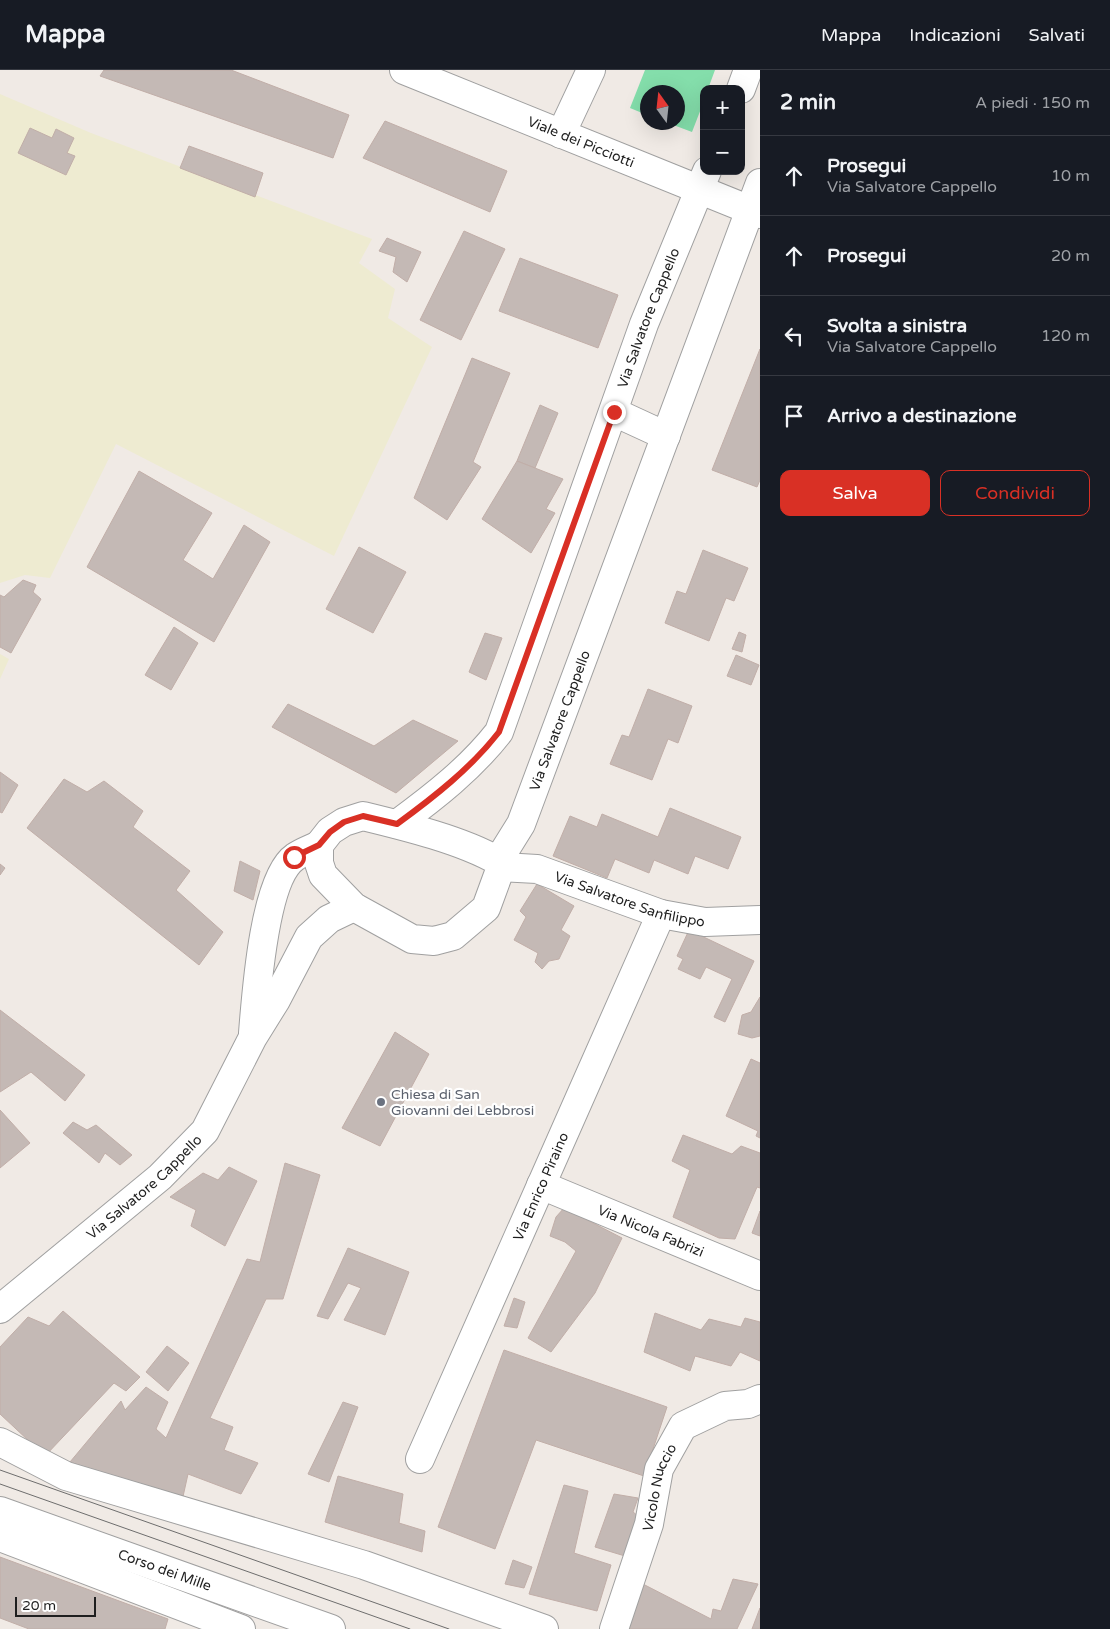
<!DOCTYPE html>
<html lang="it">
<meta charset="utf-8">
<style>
body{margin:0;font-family:"Varela Round",sans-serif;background:#242831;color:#f1f3f6}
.controls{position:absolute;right:15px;top:15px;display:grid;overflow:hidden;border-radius:10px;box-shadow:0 5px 20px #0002}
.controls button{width:45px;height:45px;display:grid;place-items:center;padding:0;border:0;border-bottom:1px solid #363941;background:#171b24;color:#f1f3f6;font:25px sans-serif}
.compass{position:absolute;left:640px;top:15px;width:45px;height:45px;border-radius:50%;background:#171b24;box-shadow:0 5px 20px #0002;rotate:345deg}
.scale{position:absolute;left:15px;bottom:12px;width:81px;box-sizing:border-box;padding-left:5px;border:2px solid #1f1f1f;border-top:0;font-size:14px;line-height:18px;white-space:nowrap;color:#1f1f1f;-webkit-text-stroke:4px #fff;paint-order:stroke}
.stop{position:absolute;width:15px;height:15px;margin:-11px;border:4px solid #d93025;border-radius:50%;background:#fff}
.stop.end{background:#d93025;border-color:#fff;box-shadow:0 1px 5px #0008}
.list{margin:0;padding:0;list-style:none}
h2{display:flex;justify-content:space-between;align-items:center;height:65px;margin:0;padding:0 20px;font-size:21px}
h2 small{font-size:16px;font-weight:400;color:#9ea1a6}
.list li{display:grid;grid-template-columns:32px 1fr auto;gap:15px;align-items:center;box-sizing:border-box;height:80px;padding:0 20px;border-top:1px solid #363941}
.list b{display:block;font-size:19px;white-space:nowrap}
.list p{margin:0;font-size:16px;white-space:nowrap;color:#9ea1a6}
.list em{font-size:16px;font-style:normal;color:#9ea1a6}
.actions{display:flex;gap:10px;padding:15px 20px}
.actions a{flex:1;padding:11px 0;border:1px solid #d93025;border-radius:10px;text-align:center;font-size:18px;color:#d93025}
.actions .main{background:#d93025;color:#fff}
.icon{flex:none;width:28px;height:28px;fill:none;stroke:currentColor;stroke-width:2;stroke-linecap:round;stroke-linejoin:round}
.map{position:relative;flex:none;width:760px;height:1559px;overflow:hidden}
header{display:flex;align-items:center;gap:30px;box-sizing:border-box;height:70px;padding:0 25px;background:#171b24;border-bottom:1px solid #363941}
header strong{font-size:24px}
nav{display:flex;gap:28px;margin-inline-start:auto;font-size:18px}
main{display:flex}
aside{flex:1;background:#171b24}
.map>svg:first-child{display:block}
</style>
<header>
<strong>Mappa</strong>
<nav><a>Mappa</a><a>Indicazioni</a><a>Salvati</a></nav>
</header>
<main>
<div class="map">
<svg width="760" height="1559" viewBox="0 0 760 1559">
<rect width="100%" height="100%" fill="#f0eae5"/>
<!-- farmland -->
<g fill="#eeebd1">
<polygon points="0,24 91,63 372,169 359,193 395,219 388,248 432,277 334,486 116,374 50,508 25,505 0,513"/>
<polygon points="0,584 9,589 0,609"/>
</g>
<!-- pitch -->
<polygon fill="#84deab" points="645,0 715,0 708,19 704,19 704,31 692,62 668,53 678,52 678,22 648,22 647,45 630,38"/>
<!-- building -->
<g fill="#c4b9b5" stroke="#c1aea8">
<polygon points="104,0 231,0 349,45 333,88 100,6"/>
<polygon points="385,51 507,101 490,142 363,88"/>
<polygon points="30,58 52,68 56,59 74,68 67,83 75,86 66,105 18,83"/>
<polygon points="189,76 263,103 255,127 180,98"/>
<polygon points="464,161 505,179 461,270 420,250"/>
<polygon points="387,168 421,182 407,212 393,202 396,187 379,181"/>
<polygon points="520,188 618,225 598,278 499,241"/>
<polygon points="760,279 760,410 757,417 712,400"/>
<polygon points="472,288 510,303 473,392 481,397 447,450 414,428"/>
<polygon points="540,335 558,343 535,398 517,391"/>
<polygon points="517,391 563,409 546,439 555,443 531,483 482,449"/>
<polygon points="139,401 212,443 183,490 213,509 244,455 270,472 214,572 87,497"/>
<polygon points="359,477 406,502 373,563 326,539"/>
<polygon points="703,480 748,498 734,531 726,528 709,571 665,553 677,521 686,524"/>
<polygon points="23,510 36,515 33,522 41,529 11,583 0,577 0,525 4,527"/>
<polygon points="174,557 198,573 171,620 145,605"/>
<polygon points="739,562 746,565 742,582 732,579"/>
<polygon points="485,563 502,568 486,610 469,602"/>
<polygon points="736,585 759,595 751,615 727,606"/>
<polygon points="648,619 692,636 678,673 668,669 652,710 610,694 622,665 629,667"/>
<polygon points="288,634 374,676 413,650 458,671 396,723 272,657"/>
<polygon points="0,702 18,715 2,743 0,742"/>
<polygon points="64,709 87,722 104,711 143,741 133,757 190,801 176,820 223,862 199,895 27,758"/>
<polygon points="670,738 741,767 728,799 695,786 688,804 654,790 649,803 615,789 607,808 553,786 570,746 597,757 602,744 658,767"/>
<polygon points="240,791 260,801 253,830 234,821"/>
<polygon points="0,794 5,798 0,805"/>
<polygon points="537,814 574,836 561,860 570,866 559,889 549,891 542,899 535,892 538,883 514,870 526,847 520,841"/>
<polygon points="689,860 754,891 725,952 714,947 732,909 706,897 700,909 678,899 683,889 677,886"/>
<polygon points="760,927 760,966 752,968 738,964 742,945 751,942"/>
<polygon points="0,940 85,1005 65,1031 31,1002 0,1022"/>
<polygon points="395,962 429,984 380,1076 342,1058"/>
<polygon points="751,989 760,993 760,1068 756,1066 758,1061 726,1046"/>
<polygon points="0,1040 30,1073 0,1098"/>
<polygon points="73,1052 87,1060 96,1055 132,1085 120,1095 105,1083 99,1093 63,1063"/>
<polygon points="683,1065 732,1084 741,1076 760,1083 760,1118 757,1117 735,1169 719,1168 673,1147 690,1100 672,1091"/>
<polygon points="285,1093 320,1105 283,1229 266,1229 210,1348 233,1357 224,1380 258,1393 241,1424 188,1404 182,1431 70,1392 121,1331 125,1340 146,1317 168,1332 156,1359 166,1368 247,1189 260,1192"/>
<polygon points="229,1097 257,1111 225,1176 191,1156 196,1140 170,1127 203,1103 218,1110"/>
<polygon points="564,1138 622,1168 595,1223 551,1282 528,1268 576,1181 565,1172 550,1166 556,1147"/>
<polygon points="760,1141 760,1166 752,1163"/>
<polygon points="348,1178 409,1202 385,1265 344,1250 361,1218 348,1213 328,1249 317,1246"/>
<polygon points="514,1228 525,1232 517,1258 504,1256"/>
<polygon points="63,1241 140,1307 126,1321 114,1313 45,1386 0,1344 0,1277 28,1247 49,1256"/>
<polygon points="655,1243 701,1260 709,1249 741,1257 745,1248 760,1252 760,1291 740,1282 731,1296 695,1286 690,1301 644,1282"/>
<polygon points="167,1276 189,1293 168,1321 146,1302"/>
<polygon points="504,1280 667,1337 644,1406 536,1370 495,1479 438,1457"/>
<polygon points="343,1332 358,1337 329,1412 308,1404"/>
<polygon points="338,1406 403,1424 399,1453 425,1461 422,1482 325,1452"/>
<polygon points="564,1415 588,1421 574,1483 611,1495 597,1541 529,1524"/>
<polygon points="614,1424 638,1428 633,1442 638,1446 625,1486 595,1477"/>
<polygon points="0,1487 168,1549 165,1559 29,1559 0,1548"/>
<polygon points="513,1490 532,1497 524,1518 505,1514"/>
<polygon points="733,1509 758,1514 737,1559 624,1559 639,1512 711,1549 713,1539 721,1541"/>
<polygon points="760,1538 760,1559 752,1559"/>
</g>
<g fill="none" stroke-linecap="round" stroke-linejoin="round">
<defs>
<g id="minor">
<path id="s1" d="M404,0L760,144"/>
<polyline points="741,19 748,0"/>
<polyline points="561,64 591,0"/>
<polyline points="614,342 666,366"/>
<path d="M363,746C404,756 462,770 498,791L501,797L486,838L453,866L434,871L412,869L354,837L323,805L319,793V775L330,761L344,752Z"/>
<path id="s2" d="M397,754C434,727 471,698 499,662L644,254L707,101"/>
<path id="s3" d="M498,791L521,754L760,113"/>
<path id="s4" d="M501,797L537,799L661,844L705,852L760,850"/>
<path d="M253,963C256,926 264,808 295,787C302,782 311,779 319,775"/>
<path id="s5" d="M541,1115L760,1206"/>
<path id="s6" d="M0,1239L160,1107L205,1061L253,967L276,930L309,867L329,849L354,837"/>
<polyline points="0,1372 66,1406 364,1495 544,1559"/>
<path id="s7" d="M420,1389L661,844"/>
<polyline points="0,1467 241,1559"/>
<path id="s8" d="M614,1559L649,1454L659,1399L683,1356L725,1336L748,1334L760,1329"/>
</g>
<g id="tertiary">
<path id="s9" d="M0,1441L331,1559"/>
</g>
</defs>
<!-- minor casing -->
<use href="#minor" stroke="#a0a0a0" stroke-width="30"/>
<!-- tertiary casing -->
<use href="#tertiary" stroke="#a0a0a0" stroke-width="30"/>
<!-- minor -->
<use href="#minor" stroke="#fff" stroke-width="28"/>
<!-- tertiary -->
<use href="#tertiary" stroke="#fff" stroke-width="28"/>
<!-- tram -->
<g stroke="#6d6d6d" stroke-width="1">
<polyline points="0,1400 449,1559"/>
<polyline points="0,1414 410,1559"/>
</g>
</g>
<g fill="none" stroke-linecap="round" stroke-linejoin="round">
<!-- route -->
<path stroke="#d93025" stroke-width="6" d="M294,787L319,775L330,762L344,752L363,746L397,754C434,727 471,698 499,662L614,342"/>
</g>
<!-- markers -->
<circle fill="#6b7280" stroke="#fff" stroke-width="2" cx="381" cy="1032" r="5"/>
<g text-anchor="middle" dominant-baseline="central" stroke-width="4.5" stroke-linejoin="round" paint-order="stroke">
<!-- street labels -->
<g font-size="14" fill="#1f1f1f" stroke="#fff">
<text stroke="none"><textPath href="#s1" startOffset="191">Viale dei Picciotti</textPath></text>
<text stroke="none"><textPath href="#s2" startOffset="578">Via Salvatore Cappello</textPath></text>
<text stroke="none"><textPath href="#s3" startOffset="154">Via Salvatore Cappello</textPath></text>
<text stroke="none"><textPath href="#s4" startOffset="134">Via Salvatore Sanfilippo</textPath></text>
<text stroke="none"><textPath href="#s6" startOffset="189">Via Salvatore Cappello</textPath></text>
<text stroke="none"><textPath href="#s7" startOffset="298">Via Enrico Piraino</textPath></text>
<text stroke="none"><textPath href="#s5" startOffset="119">Via Nicola Fabrizi</textPath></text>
<text stroke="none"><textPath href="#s8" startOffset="149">Vicolo Nuccio</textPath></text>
<text stroke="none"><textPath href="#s9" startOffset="175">Corso dei Mille</textPath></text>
</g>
<!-- worship labels -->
<g font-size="14" fill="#5b616d" stroke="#fff" text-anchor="start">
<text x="391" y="1024">Chiesa di San<tspan x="391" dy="16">Giovanni dei Lebbrosi</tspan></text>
</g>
</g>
</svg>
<div class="controls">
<button>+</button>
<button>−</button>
</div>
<svg class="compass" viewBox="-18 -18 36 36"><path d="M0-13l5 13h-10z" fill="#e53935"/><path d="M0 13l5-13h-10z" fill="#9ea1a6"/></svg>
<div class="scale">20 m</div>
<div class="stop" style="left:294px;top:787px"></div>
<div class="stop end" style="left:614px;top:342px"></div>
</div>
<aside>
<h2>2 min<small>A piedi · 150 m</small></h2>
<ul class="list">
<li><svg class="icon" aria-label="ahead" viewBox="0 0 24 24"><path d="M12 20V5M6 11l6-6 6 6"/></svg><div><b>Prosegui</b><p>Via Salvatore Cappello</p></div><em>10 m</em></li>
<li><svg class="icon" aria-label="ahead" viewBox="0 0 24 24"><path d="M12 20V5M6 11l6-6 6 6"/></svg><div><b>Prosegui</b></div><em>20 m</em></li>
<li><svg class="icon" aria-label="left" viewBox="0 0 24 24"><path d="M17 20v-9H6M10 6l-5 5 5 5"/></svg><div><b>Svolta a sinistra</b><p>Via Salvatore Cappello</p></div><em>120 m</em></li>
<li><svg class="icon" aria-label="arrive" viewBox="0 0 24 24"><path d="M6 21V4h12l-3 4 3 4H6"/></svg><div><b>Arrivo a destinazione</b></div></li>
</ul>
<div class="actions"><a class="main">Salva</a><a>Condividi</a></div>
</aside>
</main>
